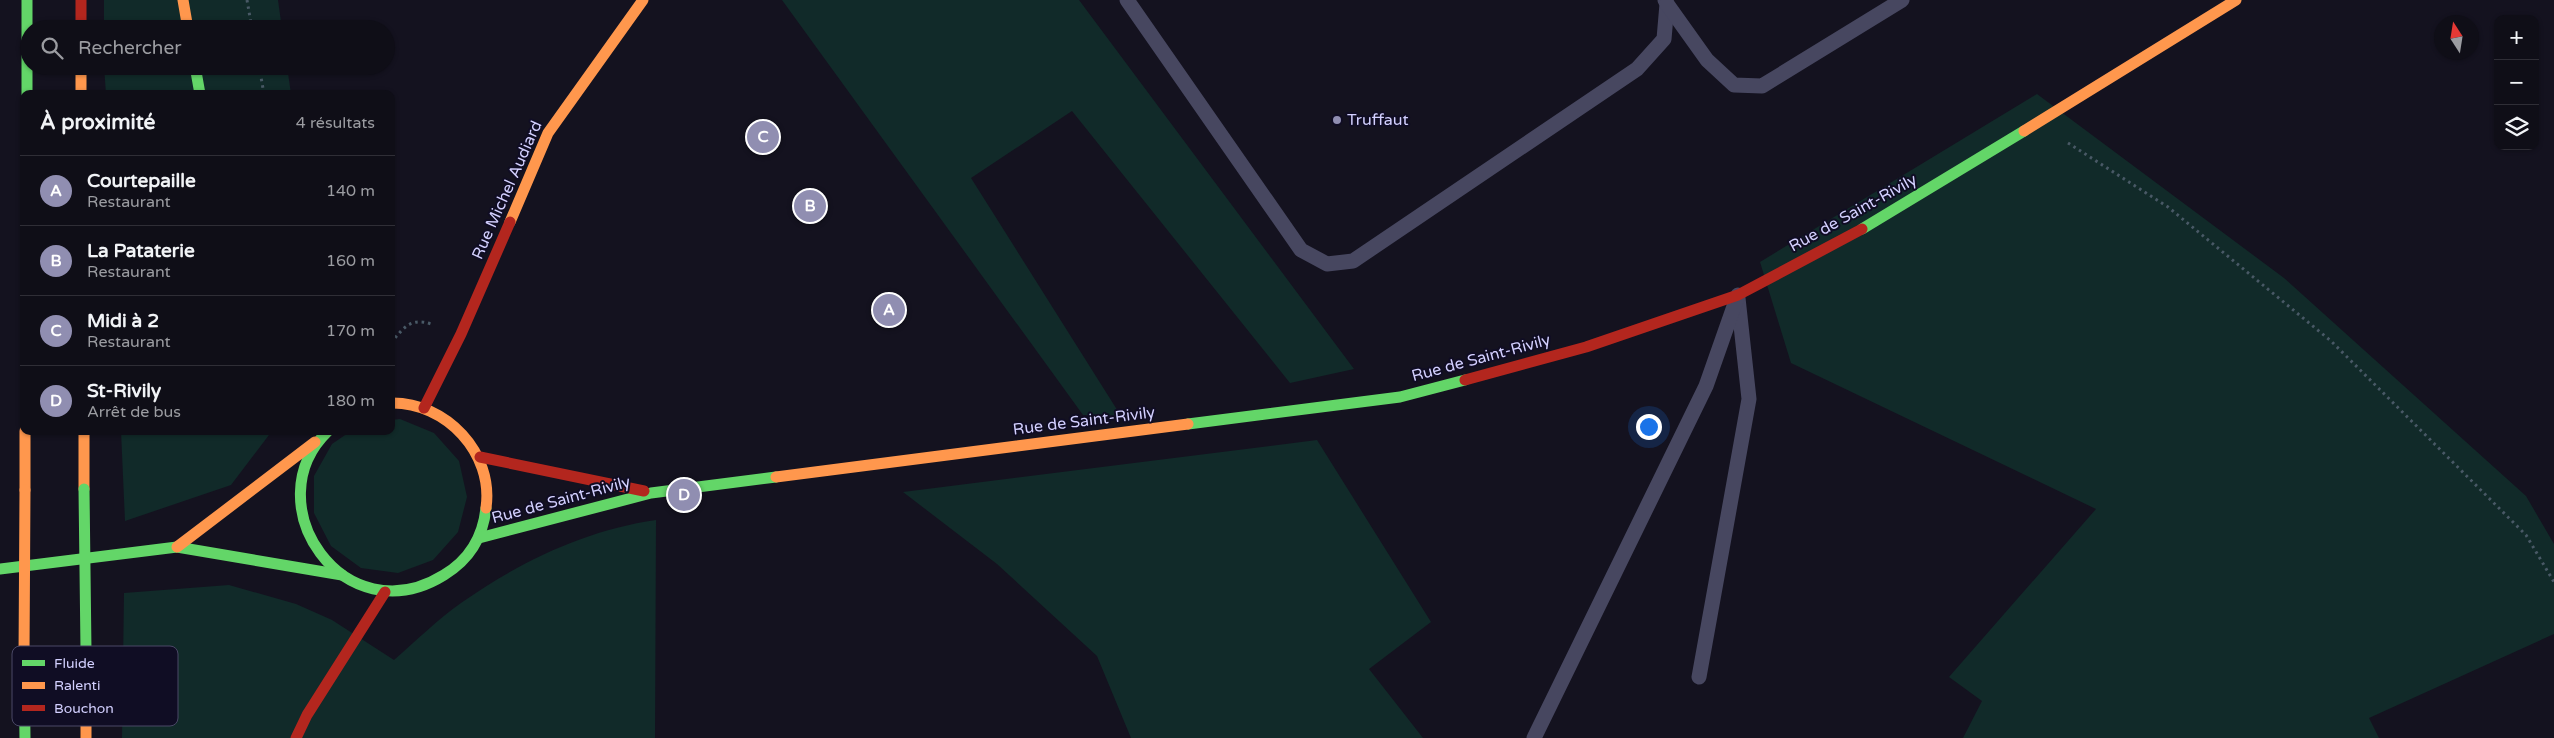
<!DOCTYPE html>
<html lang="fr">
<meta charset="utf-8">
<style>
body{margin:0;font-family:"Varela Round",sans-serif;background:#1d1c24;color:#f1f3f6}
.controls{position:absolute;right:15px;top:15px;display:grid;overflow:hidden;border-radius:10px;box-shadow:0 1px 4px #0004}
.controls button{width:45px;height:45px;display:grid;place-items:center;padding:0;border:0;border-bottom:1px solid #2f2e36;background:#0f0e17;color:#f1f3f6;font:25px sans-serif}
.compass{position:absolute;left:2434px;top:15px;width:45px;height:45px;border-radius:50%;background:#0f0e17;box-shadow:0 1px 4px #0004;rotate:348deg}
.you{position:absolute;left:1648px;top:426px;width:18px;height:18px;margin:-12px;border:4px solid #fff;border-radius:50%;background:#1a73e8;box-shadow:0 0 0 8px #1a73e833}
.badge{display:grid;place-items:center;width:32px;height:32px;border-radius:50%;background:#908eb1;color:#fff;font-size:16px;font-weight:700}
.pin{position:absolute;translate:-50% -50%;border:2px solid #fff;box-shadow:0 1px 5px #0006}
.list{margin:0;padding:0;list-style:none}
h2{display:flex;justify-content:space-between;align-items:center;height:65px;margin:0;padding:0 20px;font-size:21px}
h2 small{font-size:16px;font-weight:400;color:#9b9ca1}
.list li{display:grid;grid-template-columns:32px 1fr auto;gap:15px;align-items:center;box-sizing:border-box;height:70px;padding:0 20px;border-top:1px solid #2f2e36}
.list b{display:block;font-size:19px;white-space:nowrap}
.list p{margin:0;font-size:16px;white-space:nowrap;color:#9b9ca1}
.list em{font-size:16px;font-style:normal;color:#9b9ca1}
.icon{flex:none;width:28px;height:28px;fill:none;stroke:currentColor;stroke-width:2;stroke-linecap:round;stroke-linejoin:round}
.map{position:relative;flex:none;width:2554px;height:738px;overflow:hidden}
.search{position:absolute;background:#0f0e17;box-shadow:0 1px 4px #0004;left:20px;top:20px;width:375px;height:55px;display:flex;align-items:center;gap:12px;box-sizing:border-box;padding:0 18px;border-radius:28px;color:#9b9ca1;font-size:19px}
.panel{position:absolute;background:#0f0e17;box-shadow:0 1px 4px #0004;left:20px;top:90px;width:375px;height:345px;border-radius:10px}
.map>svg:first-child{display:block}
</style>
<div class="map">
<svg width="2554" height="738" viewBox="0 0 2554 738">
<rect width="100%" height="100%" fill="#14121f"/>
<!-- green -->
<g fill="#112a29">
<polygon points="104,0 278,0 282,29 104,29"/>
<polygon points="782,0 1079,0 1354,369 1290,383 1072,111 971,178 1121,416 1083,415"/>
<polygon points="104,66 287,66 291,94 106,94"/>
<polygon points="2037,94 2284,278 2526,496 2554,544 2554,634 2369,718 2379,738 1963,738 1982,701 1949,677 2096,509 1791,363 1760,262"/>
<polygon points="400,419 434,433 459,461 467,497 458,532 433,560 398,573 361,568 331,546 314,513 314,476 332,444 351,431 391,431 391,420"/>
<polygon points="121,431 272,431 231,485 125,521"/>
<polygon points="1317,440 1431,622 1369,669 1423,738 1131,738 1097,656 997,564 903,492"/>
<path d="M656,520L655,738H122L124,593L229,585L296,604L332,620L394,660C416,641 438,619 461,603C519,562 586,530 656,520Z"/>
</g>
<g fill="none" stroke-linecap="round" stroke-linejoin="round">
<!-- path -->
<g stroke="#495966" stroke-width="3" stroke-dasharray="2.5 4" stroke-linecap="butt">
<polyline points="247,0 252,29"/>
<polyline points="259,66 264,94"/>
<polyline points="2068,143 2168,207 2331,341 2526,535 2554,582"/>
<path d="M391,343C403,328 411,317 431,324"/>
</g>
<!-- lane -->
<g stroke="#474760" stroke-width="15">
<polyline points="1127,0 1301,250 1327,264 1353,261 1637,69 1664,39 1667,4 1665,0"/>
<polyline points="1667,4 1707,60 1734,85 1762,86 1902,0"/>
<polyline points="1699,677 1749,399 1738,298"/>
<polyline points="1534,738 1706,386 1738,295"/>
</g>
<!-- fast -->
<g stroke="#63d668" stroke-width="11">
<polyline points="27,0 27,94"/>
<polyline points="195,66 200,94"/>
<polyline points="1862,229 2024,131"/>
<polyline points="1188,424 1400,397 1465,380"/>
<path d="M328,431C253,503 344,637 444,575C469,560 483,537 486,508"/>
<polyline points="479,538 651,493 776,477"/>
<polyline points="0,569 177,547 342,575"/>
<polyline points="24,657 25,738"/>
</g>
<!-- slow -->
<g stroke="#ff974d" stroke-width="11">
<polyline points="183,0 188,29"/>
<polyline points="81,66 81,94"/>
<polyline points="2024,131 2236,0"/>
<polyline points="510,222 548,133 643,0"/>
<path d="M391,403C446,402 494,453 486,508"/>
<polyline points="25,431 25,490"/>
<polyline points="84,431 84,489"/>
<polyline points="776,477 1188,424"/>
<polyline points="177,547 315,442"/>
<polyline points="86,650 86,738"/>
</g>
<!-- jam -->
<g stroke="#b3261e" stroke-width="11">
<polyline points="81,0 81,29"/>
<polyline points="1465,380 1586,347 1738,295 1862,229"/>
<polyline points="424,408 461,334 510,222"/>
<polyline points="480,457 644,491"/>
<polyline points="296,738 307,715 385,592"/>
</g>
<!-- fast-bridge -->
<polyline stroke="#63d668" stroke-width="11" points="84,489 86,650"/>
<!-- slow-bridge -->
<polyline stroke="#ff974d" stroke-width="11" points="24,657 25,490"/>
</g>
<!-- markers -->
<circle fill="#908eb1" stroke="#100d24" stroke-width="2" cx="1337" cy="120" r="5"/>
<g text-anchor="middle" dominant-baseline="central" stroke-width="4" stroke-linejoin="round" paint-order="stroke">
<!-- poi labels -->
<g font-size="16" fill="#d3d0ff" stroke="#100d24" text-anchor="start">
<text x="1347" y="120">Truffaut</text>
</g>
<!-- street labels -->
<g font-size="16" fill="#d3d0ff" stroke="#100d24">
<text transform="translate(507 190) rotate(-66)">Rue Michel Audiard</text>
<text transform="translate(1853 213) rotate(-29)">Rue de Saint-Rivily</text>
<text transform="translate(1481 358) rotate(-15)">Rue de Saint-Rivily</text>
<text transform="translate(1084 421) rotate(-7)">Rue de Saint-Rivily</text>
<text transform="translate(561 500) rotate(-15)">Rue de Saint-Rivily</text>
</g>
</g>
<!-- legend -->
<rect x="12" y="646" width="166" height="80" rx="8" fill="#100d24" stroke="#4a4866" stroke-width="1"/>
<rect x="22" y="660" width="23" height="6" fill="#63d668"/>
<rect x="22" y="682" width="23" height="7" fill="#ff974d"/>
<rect x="22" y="705" width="23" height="6" fill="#b3261e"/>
<g font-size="14" fill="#d3d0ff">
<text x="54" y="668">Fluide</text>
<text x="54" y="690">Ralenti</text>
<text x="54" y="713">Bouchon</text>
</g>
</svg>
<div class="controls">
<button>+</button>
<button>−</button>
<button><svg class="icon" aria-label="layers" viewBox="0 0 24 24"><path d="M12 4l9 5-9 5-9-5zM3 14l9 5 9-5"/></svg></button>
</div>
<svg class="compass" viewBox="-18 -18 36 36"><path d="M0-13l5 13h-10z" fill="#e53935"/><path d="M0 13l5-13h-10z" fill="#9b9ca1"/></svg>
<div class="you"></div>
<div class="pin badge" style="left:889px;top:310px">A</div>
<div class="pin badge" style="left:810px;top:206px">B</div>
<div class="pin badge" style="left:763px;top:137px">C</div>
<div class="pin badge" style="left:684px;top:495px">D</div>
<div class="search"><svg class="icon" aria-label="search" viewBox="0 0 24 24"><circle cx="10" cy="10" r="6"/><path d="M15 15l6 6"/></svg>Rechercher</div>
<section class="panel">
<h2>À proximité<small>4 résultats</small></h2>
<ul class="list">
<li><span class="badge">A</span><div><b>Courtepaille</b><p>Restaurant</p></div><em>140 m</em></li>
<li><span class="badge">B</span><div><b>La Pataterie</b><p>Restaurant</p></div><em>160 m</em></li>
<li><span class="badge">C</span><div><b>Midi à 2</b><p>Restaurant</p></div><em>170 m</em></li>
<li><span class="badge">D</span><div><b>St-Rivily</b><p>Arrêt de bus</p></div><em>180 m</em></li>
</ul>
</section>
</div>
